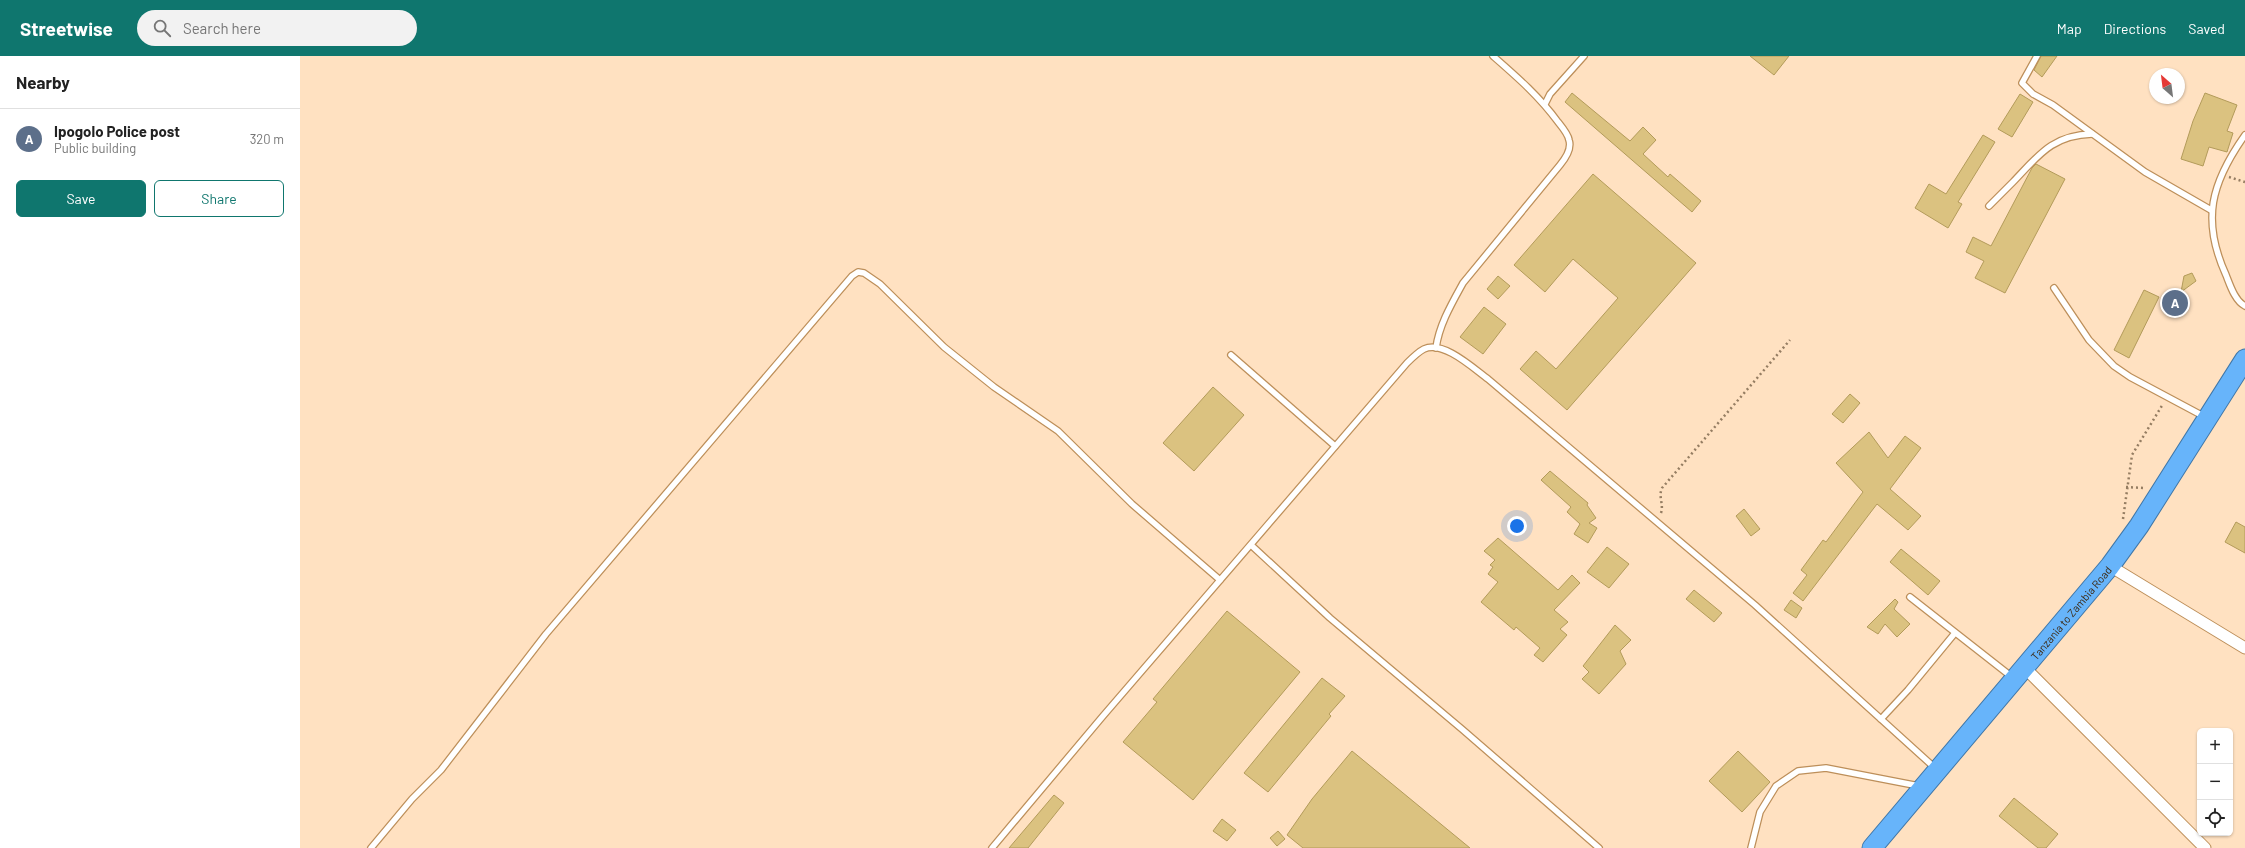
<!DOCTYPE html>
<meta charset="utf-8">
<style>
body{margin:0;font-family:Barlow,sans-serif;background:#f2f2f2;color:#222}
.controls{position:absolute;right:12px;bottom:12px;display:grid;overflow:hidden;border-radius:6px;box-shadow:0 1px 3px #0004}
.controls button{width:36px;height:36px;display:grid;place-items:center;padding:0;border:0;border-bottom:1px solid #e0e0e0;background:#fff;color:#222;font:20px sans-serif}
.compass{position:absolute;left:1849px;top:12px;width:36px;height:36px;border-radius:50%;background:#fff;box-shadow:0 1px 3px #0004;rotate:332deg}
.you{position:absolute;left:1217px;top:470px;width:14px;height:14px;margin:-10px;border:3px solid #fff;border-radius:50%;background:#1a73e8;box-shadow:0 0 0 6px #1a73e833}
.badge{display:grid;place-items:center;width:26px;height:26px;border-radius:50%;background:#0f766e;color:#fff;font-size:13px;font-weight:700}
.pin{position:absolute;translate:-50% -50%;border:2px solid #fff;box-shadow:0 1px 4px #0006}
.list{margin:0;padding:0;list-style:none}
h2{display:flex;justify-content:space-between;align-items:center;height:52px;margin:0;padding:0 16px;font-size:17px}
h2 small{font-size:13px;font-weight:400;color:#767676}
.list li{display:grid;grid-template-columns:26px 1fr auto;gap:12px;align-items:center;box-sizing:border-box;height:60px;padding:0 16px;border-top:1px solid #e0e0e0}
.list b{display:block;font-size:15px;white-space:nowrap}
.list p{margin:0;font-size:13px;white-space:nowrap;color:#767676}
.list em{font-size:13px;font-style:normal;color:#767676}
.actions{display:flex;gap:8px;padding:12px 16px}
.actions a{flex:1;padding:9px 0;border:1px solid #0f766e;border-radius:6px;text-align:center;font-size:14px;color:#0f766e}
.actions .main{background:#0f766e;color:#fff}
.icon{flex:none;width:22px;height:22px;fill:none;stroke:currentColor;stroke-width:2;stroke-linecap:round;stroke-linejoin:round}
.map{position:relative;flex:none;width:1945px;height:792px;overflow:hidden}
header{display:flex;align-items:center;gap:24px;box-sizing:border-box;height:56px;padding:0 20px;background:#0f766e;color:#fff}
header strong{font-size:19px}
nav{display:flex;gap:22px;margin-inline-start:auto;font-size:14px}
.search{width:280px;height:36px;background:#f2f2f2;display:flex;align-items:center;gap:10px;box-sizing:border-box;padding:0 14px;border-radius:22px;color:#767676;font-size:15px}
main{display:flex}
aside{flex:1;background:#fff}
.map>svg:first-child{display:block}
</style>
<header>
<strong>Streetwise</strong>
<div class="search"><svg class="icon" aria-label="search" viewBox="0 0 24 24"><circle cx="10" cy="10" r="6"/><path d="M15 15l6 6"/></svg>Search here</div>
<nav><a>Map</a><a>Directions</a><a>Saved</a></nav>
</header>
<main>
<aside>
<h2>Nearby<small></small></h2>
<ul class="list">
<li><span class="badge" style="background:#5c6f8a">A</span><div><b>Ipogolo Police post</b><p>Public building</p></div><em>320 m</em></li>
</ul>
<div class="actions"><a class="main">Save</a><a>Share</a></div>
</aside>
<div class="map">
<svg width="1945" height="792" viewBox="0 0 1945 792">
<rect width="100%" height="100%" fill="#ffe1c1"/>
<!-- building -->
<g fill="#dbc280" stroke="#b39b5a">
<polygon points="1450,0 1489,0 1474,19"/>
<polygon points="1741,0 1757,0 1742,21 1734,14"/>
<polygon points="1272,37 1330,85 1343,71 1356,84 1343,98 1368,121 1370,118 1401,145 1392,156 1265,46"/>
<polygon points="1905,37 1937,49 1927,75 1933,77 1927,96 1909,91 1903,110 1881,103 1893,65"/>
<polygon points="1720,38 1733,46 1712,81 1698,73"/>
<polygon points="1683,79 1695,86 1658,146 1662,148 1648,172 1615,152 1629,128 1646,138"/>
<polygon points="1736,108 1765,123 1705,237 1675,222 1684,205 1666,196 1673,181 1691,190 1732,112"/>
<polygon points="1293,118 1396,207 1267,354 1220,313 1236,295 1256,313 1318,242 1273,203 1245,236 1214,209"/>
<polygon points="1892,217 1896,225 1881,236 1884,220"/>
<polygon points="1198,220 1210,230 1198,243 1187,233"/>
<polygon points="1844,234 1859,241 1829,302 1814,294"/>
<polygon points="1871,236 1887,244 1879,259 1863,250"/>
<polygon points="1184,251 1206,268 1183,298 1160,281"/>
<polygon points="913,331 944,359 894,415 863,387"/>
<polygon points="1550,338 1560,347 1543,367 1532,358"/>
<polygon points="1569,376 1588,402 1605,380 1621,392 1590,433 1621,460 1608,474 1577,448 1503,545 1493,537 1507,519 1501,514 1523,484 1526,486 1563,436 1536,407"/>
<polygon points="1250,415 1288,447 1287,449 1296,462 1289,467 1297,472 1288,487 1274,478 1280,468 1267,456 1271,451 1241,424"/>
<polygon points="1444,453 1460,473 1451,480 1436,460"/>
<polygon points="1936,466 1945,471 1945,497 1925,486"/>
<polygon points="1198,482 1258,534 1272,519 1280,527 1254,554 1268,566 1260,573 1267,579 1243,606 1234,599 1240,592 1216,571 1214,574 1181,546 1198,526 1188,518 1193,511 1190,509 1195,504 1184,495"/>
<polygon points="1307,491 1329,508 1309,532 1287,516"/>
<polygon points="1601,493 1640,525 1628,539 1590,506"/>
<polygon points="1394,534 1422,557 1414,566 1386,543"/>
<polygon points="1595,543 1598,546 1594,553 1610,568 1597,581 1585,568 1578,578 1567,571"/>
<polygon points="1491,544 1502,552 1496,562 1484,554"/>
<polygon points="927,555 1000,616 893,744 823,686 857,646 853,643"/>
<polygon points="1315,569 1331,584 1320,595 1326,608 1299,638 1282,623 1289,616 1283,610"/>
<polygon points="1022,622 1045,640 1029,658 1031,660 968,736 944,717"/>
<polygon points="1052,695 1170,792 1003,792 987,779 1012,743"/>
<polygon points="1438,695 1470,726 1442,756 1409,725"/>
<polygon points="754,739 764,747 728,792 709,792"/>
<polygon points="1714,742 1758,778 1746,792 1738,792 1699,760"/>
<polygon points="922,763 936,774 927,785 913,775"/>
<polygon points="978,775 985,783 977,790 970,782"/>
</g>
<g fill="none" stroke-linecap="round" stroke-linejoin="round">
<defs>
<g id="service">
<polyline points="1737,0 1722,27 1733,38 1753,49 1845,116 1911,154"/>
<polyline points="1245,48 1250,38 1284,0"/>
<path d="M1945,79C1911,127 1901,164 1926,219C1930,229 1935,245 1945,250"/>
<path d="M1689,150C1697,142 1705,134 1713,126C1738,100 1752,79 1792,78"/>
<polyline points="1754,232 1789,284 1814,310 1830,321 1905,361"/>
<path d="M1136,292C1139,269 1152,247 1163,227L1260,109C1265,103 1272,93 1269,84C1268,78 1262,71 1258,66C1239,40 1217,21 1193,0"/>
<polyline points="931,299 1035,390"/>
<polyline points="951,489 1030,562 1163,674 1299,792"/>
<polyline points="1610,541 1712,621"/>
<polyline points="1581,663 1608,634 1655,577"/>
<polyline points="71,792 112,743 141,714 246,578 552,220 558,216 564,217 580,228 644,291 694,331 758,375 832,448 920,524"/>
<path d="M692,792L803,660L1107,307C1112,302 1118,296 1124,293C1143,284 1173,312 1188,323L1455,549L1635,712"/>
<polyline points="1451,792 1460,756 1476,730 1498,715 1526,712 1619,730"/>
</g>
<g id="minor">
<polyline points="1810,510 1945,592"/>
<polyline points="1725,612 1905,792"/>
</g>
<g id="trunk">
<path id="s1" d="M1572,792L1810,510L1839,470L1945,303"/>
</g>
</defs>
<!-- service casing -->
<use href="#service" stroke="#bd8f5a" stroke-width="8"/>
<!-- minor casing -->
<use href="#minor" stroke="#bd8f5a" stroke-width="13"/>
<!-- trunk casing -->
<use href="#trunk" stroke="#4077a8" stroke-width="21"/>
<!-- path -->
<g stroke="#957d62" stroke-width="2.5" stroke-dasharray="2 3" stroke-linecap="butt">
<polyline points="1929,121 1945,126"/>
<polyline points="1826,431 1844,432"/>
<path d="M1361,457C1364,448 1358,441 1362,432L1490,284"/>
<polyline points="1823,463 1832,399 1863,348"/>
</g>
<!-- service -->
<use href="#service" stroke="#fff" stroke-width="5.5"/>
<!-- minor -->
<use href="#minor" stroke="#fff" stroke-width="11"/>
<!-- trunk -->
<use href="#trunk" stroke="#67b4fa" stroke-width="19"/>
</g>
<g text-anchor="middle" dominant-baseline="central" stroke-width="3" stroke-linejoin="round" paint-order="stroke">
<!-- street labels -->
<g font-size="11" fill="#3d2a14" stroke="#fff">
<text stroke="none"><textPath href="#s1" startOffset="308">Tanzania to Zambia Road</textPath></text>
</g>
</g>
</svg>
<div class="controls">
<button>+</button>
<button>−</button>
<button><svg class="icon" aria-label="locate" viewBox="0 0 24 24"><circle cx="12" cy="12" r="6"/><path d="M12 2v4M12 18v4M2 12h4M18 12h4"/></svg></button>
</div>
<svg class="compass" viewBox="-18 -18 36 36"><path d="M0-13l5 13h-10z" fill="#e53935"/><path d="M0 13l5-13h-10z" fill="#767676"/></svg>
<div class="you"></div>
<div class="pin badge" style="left:1875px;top:247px;background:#5c6f8a">A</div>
</div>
</main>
